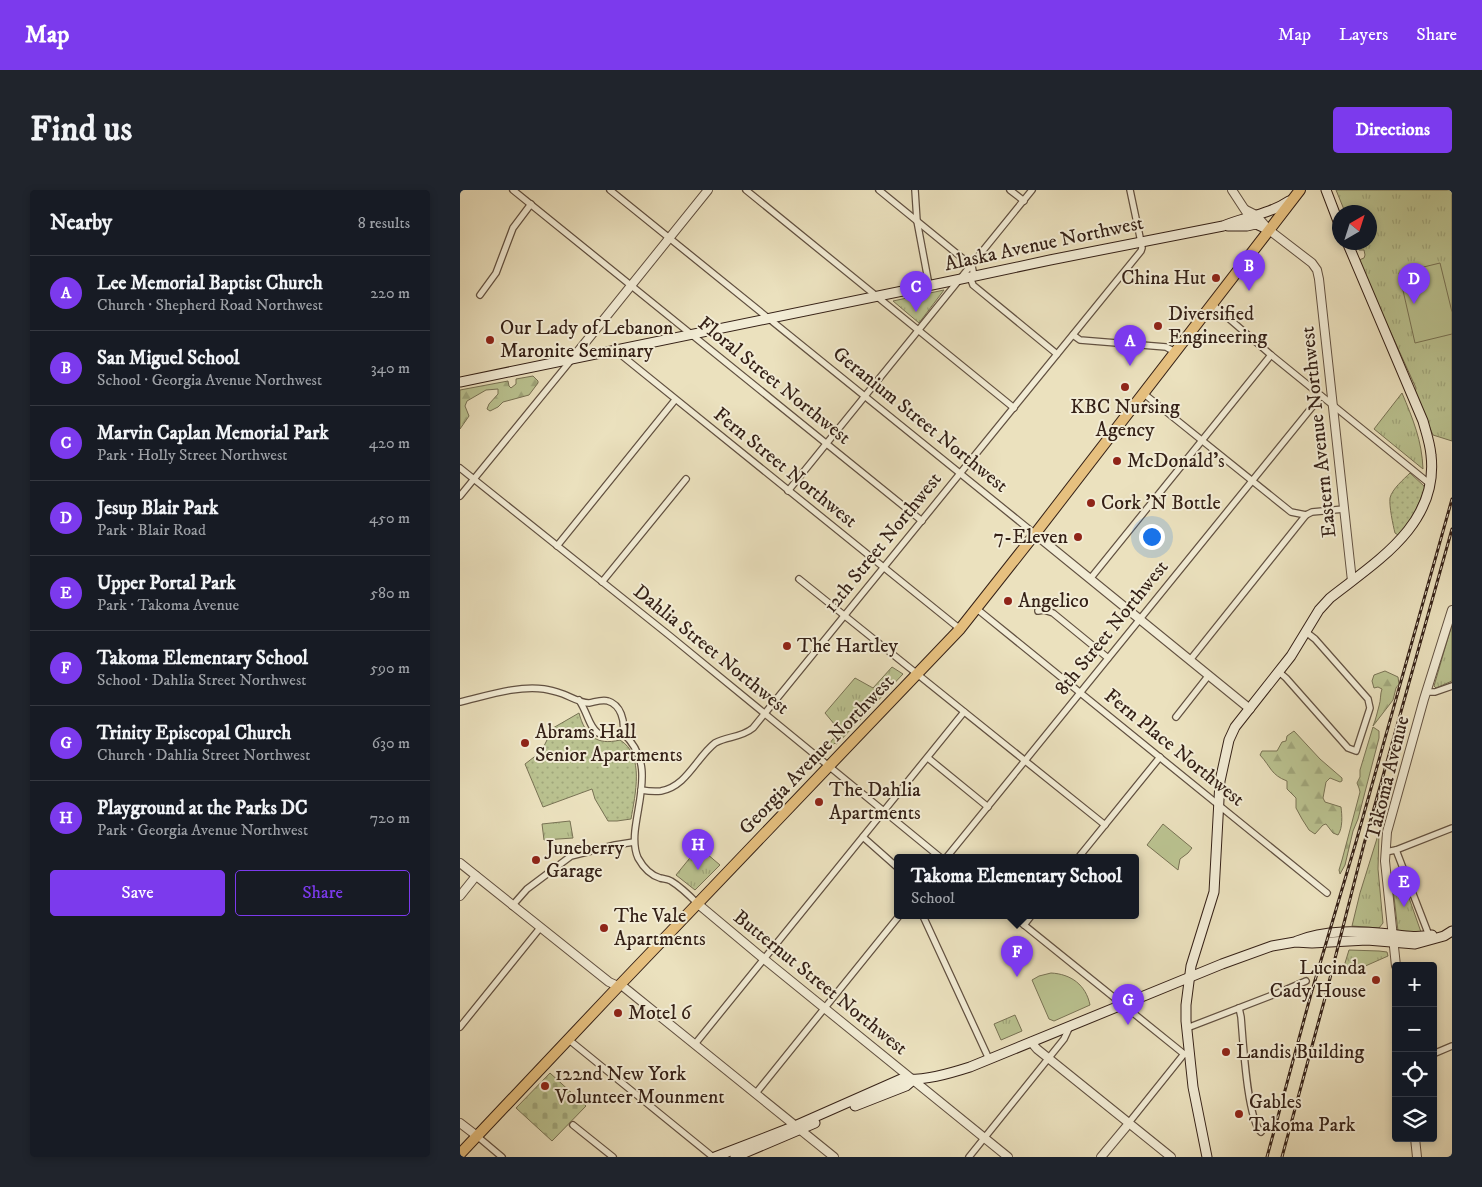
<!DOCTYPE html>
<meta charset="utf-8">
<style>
body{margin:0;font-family:"IM FELL DW Pica",serif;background:#20242c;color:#f1f3f6}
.controls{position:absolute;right:15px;bottom:15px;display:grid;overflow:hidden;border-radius:5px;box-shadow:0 2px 8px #0003}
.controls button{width:45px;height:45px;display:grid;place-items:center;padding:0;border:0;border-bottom:1px solid #363941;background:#171b24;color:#f1f3f6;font:25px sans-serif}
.compass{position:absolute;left:872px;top:15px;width:45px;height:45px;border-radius:50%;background:#171b24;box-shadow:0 2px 8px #0003;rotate:39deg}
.you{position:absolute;left:691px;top:346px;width:18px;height:18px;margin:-12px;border:4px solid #fff;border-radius:50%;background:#1a73e8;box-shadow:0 0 0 8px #1a73e833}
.badge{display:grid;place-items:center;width:32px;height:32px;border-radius:50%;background:#7c3aed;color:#fff;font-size:16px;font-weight:700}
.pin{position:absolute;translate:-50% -41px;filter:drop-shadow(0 1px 2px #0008)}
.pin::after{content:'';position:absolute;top:26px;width:18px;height:15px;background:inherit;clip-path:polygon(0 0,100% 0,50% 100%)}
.popup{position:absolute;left:434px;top:664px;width:245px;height:65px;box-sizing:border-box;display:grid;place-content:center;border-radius:5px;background:#171b24;filter:drop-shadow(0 1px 4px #0005);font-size:16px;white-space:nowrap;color:#9ea1a6}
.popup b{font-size:19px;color:#f1f3f6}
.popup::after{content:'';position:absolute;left:50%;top:100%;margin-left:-10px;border:10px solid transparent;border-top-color:#171b24}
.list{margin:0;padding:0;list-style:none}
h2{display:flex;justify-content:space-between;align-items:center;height:65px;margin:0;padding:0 20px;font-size:21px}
h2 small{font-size:16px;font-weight:400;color:#9ea1a6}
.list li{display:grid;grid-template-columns:32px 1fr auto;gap:15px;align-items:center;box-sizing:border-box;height:75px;padding:0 20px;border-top:1px solid #363941}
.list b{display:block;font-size:19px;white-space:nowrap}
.list p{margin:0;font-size:16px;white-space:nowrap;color:#9ea1a6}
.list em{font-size:16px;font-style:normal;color:#9ea1a6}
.actions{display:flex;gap:10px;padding:15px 20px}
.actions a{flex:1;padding:11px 0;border:1px solid #7c3aed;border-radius:5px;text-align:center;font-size:18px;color:#7c3aed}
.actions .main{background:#7c3aed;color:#fff}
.icon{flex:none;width:28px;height:28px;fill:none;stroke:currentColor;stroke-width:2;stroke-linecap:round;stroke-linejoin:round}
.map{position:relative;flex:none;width:992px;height:967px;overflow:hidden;border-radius:5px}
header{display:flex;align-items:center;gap:30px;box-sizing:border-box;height:70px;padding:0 25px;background:#7c3aed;color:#fff}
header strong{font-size:24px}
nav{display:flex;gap:28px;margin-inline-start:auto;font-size:18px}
.intro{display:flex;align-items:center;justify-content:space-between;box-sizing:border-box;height:120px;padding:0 30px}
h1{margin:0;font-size:35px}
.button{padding:12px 22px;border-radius:5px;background:#7c3aed;color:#fff;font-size:18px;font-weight:700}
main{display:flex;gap:30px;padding:0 30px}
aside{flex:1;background:#171b24;border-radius:5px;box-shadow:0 2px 8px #0003}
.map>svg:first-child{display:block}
</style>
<header>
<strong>Map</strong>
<nav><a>Map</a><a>Layers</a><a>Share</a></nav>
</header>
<div class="intro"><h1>Find us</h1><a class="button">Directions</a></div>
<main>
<aside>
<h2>Nearby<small>8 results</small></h2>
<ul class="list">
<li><span class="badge">A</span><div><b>Lee Memorial Baptist Church</b><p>Church · Shepherd Road Northwest</p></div><em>220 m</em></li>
<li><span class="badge">B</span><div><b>San Miguel School</b><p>School · Georgia Avenue Northwest</p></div><em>340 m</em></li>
<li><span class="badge">C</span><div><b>Marvin Caplan Memorial Park</b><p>Park · Holly Street Northwest</p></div><em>420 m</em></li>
<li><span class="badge">D</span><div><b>Jesup Blair Park</b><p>Park · Blair Road</p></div><em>450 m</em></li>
<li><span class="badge">E</span><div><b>Upper Portal Park</b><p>Park · Takoma Avenue</p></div><em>580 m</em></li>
<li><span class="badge">F</span><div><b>Takoma Elementary School</b><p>School · Dahlia Street Northwest</p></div><em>590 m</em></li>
<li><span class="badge">G</span><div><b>Trinity Episcopal Church</b><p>Church · Dahlia Street Northwest</p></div><em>630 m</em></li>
<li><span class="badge">H</span><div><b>Playground at the Parks DC</b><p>Park · Georgia Avenue Northwest</p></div><em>720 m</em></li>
</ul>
<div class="actions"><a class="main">Save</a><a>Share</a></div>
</aside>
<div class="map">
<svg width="992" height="967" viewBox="0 0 992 967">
<defs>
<pattern id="grass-dots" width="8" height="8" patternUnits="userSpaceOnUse" patternTransform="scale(1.25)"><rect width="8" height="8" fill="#bac290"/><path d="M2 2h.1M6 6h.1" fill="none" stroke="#a0a67b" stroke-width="1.8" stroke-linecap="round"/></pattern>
<pattern id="forest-firs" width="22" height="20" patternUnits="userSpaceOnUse" patternTransform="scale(1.25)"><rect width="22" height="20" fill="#bac290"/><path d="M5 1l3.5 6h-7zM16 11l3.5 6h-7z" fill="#a0a67b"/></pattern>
<pattern id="cemetery-stones" width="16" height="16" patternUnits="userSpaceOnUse" patternTransform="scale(1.25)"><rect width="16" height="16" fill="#bac290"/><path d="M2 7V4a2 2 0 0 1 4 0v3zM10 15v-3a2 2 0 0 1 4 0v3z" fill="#a0a67b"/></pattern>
<pattern id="park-tufts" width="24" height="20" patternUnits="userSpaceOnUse" patternTransform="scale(1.25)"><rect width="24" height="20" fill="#bac290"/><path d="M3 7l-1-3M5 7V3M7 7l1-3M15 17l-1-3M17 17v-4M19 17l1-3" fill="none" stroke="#a0a67b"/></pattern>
</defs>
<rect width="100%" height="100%" fill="#ebe1be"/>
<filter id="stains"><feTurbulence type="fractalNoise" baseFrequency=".004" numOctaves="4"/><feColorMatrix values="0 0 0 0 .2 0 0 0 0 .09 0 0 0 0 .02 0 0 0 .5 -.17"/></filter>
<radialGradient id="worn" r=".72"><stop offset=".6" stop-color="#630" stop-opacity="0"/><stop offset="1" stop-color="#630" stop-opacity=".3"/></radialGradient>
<!-- grass -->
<g fill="url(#grass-dots)" stroke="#787254">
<path d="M950,283L964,296L965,299L950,333L938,345L935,343C933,335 929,316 930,308C932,299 944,289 950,283Z"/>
<path d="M119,523C125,545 136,556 160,550C185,565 175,605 171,629L157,631H148L135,609L132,599L83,617L65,574L78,564L84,556L93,538Z"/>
</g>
<!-- forest -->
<g fill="url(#forest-firs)" stroke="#787254">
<polygon points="73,186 78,191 78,193 69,205 43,212 38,217 30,221 27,219 29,214 38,204 38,199 26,200 7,211 5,216 9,226 0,239 0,200 48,191 49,196 51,198 56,194 56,189"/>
<path d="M925,481L938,487L939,494L936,498L933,510L913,536C916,529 917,523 919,516C921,510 920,504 922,499L918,497L914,498L912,491L914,485Z"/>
<polygon points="913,537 919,541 919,548 898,629 893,641 885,675 880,684 879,680 882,670 900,602 899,598 897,593 900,587 900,580"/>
<path d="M834,541L860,569L882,588V591L880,592L870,588L866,592L863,608L865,612L881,617C882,625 883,638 878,645L873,643L866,634L863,635L855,644L849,640L842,629L836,618V608L827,599V591C811,585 811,577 800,565L802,561H817L822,552L826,551L827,546Z"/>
</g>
<!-- cemetery -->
<polygon fill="url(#cemetery-stones)" stroke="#787254" points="90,883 126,916 92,951 56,918"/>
<!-- park -->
<g fill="url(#park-tufts)" stroke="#787254">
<polygon points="876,0 992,0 992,251 973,245 955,203 956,198 926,132 924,129 899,70 904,68 905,65 904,60 899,60 897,53 909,52 909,22 885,22"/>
<polygon points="484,100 459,133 433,111"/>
<path d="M942,203C953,229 962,251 963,279L914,239Z"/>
<polygon points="992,434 992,491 976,498 974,496"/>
<polygon points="432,477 443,484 377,554 375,553 371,557 368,555 380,541 365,523 395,488 413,498"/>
<polygon points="110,631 113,648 84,650 82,634"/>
<polygon points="919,642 918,679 923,733 919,738 892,736 900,703"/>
<polygon points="238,658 240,658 260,675 235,700 216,685"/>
<polygon points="942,688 961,742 938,741 932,690"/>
<polygon points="889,760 919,761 927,762 928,766 885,785 885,773"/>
<polygon points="555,825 562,841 541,850 534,834"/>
</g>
<!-- garden -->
<g fill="#bac290" stroke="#787254">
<polygon points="980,73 992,122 992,144 955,153 939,83"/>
<polygon points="703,634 732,658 728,663 720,669 718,680 687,655"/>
<path d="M591,783C611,784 626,795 630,815L594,831L589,829L572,790L579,786Z"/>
</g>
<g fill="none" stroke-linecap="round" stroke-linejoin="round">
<defs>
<g id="minor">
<polyline points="53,0 462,331"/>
<polyline points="150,0 575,344"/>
<polyline points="286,0 554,218"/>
<polyline points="419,0 512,76 514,86"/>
<polyline points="455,0 457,31 469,95"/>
<polyline points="550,0 564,11"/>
<polyline points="510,87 513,95 597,164"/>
<polyline points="20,105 36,83 53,38 71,14"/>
<polyline points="752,114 811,165 970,294"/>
<polyline points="613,145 620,150 706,157 715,162"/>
<polyline points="155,160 500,439"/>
<polyline points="683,203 831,322 846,325 852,322 884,319"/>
<polyline points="0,278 210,446 481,668"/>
<polyline points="328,301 572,0"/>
<polyline points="0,306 112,169"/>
<polyline points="97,356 215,210"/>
<polyline points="339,389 645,635"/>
<polyline points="630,389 811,165"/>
<polyline points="142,392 226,289"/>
<polyline points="517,419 867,703"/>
<polyline points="578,421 584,420 593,423 648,468"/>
<polyline points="730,470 846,325"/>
<polyline points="819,482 826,488 888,558 896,561 910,518 908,509 855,449 846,442"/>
<polyline points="967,502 975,502 992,496"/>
<path d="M119,510C133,531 128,553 163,543"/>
<path d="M0,512C26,506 58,495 84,499C91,500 97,502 103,504C111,507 120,513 129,513C135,512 142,509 148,511C161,515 165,531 163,543"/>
<polyline points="716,527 749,485"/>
<path d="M163,543C194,572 179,605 175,641C174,651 174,659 178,668C183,677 190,685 200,688C204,689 208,689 211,691C221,697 230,706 238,714"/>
<polyline points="468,568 528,617"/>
<path d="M181,600C187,601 194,602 201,601C227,596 236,568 255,553C267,546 281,548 293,538L681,61L682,58L681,52L670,0"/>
<polyline points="403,647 438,678"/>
<polyline points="936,660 992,638"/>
<polyline points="925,662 936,660 970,748"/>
<polyline points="486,668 861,206"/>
<polyline points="618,668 700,567"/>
<polyline points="52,716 67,699 111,666 155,655 174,652"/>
<polyline points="463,726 529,869"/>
<polyline points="553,726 724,864 730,865"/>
<polyline points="564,735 571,726"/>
<path d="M779,818L781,827C783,849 787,929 801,942"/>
<polyline points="0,837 80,738"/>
<polyline points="727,838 818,803 846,791"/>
<polyline points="108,849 253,967"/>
<polyline points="235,854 504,522"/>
<polyline points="973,864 992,856"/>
<polyline points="296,903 439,726"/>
<polyline points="113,935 153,967"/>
<polyline points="667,935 724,864"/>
<polyline points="17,946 42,967"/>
<polyline points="509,967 604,849 610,836"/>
</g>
<g id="tertiary">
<polyline points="772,0 787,23"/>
<polyline points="786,20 796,25 809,40 852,73 857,80 859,89 892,391"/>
<polyline points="112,169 248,0"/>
<polyline points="575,344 790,519"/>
<polyline points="0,673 149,792 158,796"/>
<polyline points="0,706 16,686"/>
<polyline points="238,714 299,765 548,967"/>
<polyline points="936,776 925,671 927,642 964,509 992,420"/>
<polyline points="160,794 374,967"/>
<polyline points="571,852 577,859 711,967"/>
<polyline points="0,933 17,946"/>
<polyline points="955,948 957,967"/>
<polyline points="641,967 666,937"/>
</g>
<g id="secondary">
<polyline points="866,0 879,34"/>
<polyline points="768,36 787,36 796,34 809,40"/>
<path d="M0,192L501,89L590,70L763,36C784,27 810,24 829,11"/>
<path d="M837,751C865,739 900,741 930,744C946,746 956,748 972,745"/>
<polyline points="395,916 446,896 453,890"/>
<path d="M255,967L330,938L441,889C464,891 488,884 510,877L762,774L812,756L835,752L852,753L907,750L955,754L984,746L992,741"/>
<polyline points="275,967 355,933"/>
<path d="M747,967L733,897L726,831V815L731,776L754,702L760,591L769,550L775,537L831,466L859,420L870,408C917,371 979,334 971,265C970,253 966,242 963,231L887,52"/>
</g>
<polyline id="trunk" points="0,964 154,801 500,439 575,344 840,0"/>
</defs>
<!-- minor casing -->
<use href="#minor" stroke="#625141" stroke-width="8"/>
<!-- tertiary casing -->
<use href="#tertiary" stroke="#625141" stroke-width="10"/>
<!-- secondary casing -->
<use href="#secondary" stroke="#352117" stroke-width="11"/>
<!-- trunk casing -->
<use href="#trunk" stroke="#352117" stroke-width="12"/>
<!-- minor -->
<use href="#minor" stroke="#f2ecd5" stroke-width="5.5"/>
<!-- tertiary -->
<use href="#tertiary" stroke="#f2ecd5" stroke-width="8"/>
<!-- secondary -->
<use href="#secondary" stroke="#f2ecd5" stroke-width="9"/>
<!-- trunk -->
<use href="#trunk" stroke="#e6c07f" stroke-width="10"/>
<defs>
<g id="rail">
<polyline points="807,967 851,804 896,652 992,309"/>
<polyline points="822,967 865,808 904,654 992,339"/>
</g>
</defs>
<!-- rail casing -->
<use href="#rail" stroke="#352117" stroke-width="3"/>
<!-- rail -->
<use href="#rail" stroke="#f2ecd5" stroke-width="1" stroke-dasharray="4" stroke-linecap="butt"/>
</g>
<!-- markers -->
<g fill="#8f2418" stroke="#f2ecd5" stroke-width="2">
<circle cx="756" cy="88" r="5"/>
<circle cx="698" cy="136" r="5"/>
<circle cx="30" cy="150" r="5"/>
<circle cx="665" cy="197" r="5"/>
<circle cx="657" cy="271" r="5"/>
<circle cx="631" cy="313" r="5"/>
<circle cx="618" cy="347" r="5"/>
<circle cx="548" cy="411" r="5"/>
<circle cx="327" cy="456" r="5"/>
<circle cx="65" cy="553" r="5"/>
<circle cx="359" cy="612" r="5"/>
<circle cx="76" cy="670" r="5"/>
<circle cx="144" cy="738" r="5"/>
<circle cx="916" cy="790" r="5"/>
<circle cx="158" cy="823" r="5"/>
<circle cx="766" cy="862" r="5"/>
<circle cx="85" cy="896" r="5"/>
<circle cx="779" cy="924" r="5"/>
</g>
<g text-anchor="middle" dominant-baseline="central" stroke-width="4" stroke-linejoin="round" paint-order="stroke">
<!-- street labels -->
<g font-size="20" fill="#352117" stroke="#f2ecd5">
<text transform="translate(584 54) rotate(-12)">Alaska Avenue Northwest</text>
<text transform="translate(314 191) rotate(39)">Floral Street Northwest</text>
<text transform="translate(460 230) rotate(39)">Geranium Street Northwest</text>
<text transform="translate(859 242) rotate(-96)">Eastern Avenue Northwest</text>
<text transform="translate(325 278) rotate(39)">Fern Street Northwest</text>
<text transform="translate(423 353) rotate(-51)">12th Street Northwest</text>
<text transform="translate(652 438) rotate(-51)">8th Street Northwest</text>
<text transform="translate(251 460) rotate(39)">Dahlia Street Northwest</text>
<text transform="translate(714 558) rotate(39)">Fern Place Northwest</text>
<text transform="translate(357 565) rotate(-46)">Georgia Avenue Northwest</text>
<text transform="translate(928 588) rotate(-76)">Takoma Avenue</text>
<text transform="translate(360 793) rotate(39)">Butternut Street Northwest</text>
</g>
<!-- poi labels -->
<g font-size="20" fill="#352117" stroke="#f2ecd5" text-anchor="start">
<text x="746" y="88" text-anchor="end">China Hut</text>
<text x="708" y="124">Diversified<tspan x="708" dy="23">Engineering</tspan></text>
<text x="40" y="138">Our Lady of Lebanon<tspan x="40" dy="23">Maronite Seminary</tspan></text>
<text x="665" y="217" text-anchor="middle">KBC Nursing<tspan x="665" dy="23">Agency</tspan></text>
<text x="667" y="271">McDonald's</text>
<text x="641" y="313">Cork 'N Bottle</text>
<text x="608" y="347" text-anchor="end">7-Eleven</text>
<text x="558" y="411">Angelico</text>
<text x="337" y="456">The Hartley</text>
<text x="75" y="542">Abrams Hall<tspan x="75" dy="23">Senior Apartments</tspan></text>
<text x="369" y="600">The Dahlia<tspan x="369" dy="23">Apartments</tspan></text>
<text x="86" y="658">Juneberry<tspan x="86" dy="23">Garage</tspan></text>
<text x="154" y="726">The Vale<tspan x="154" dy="23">Apartments</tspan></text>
<text x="906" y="778" text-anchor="end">Lucinda<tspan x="906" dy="23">Cady House</tspan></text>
<text x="168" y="823">Motel 6</text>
<text x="776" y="862">Landis Building</text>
<text x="95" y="884">122nd New York<tspan x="95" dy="23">Volunteer Mounment</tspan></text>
<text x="789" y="912">Gables<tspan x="789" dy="23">Takoma Park</tspan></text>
</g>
</g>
<rect width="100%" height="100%" filter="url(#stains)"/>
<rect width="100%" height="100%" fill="url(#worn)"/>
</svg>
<div class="controls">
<button>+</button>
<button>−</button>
<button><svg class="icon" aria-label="locate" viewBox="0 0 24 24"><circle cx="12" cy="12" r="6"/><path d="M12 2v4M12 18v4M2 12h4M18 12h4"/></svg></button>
<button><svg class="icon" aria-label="layers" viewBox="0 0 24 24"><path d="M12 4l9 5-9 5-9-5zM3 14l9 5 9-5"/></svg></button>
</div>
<svg class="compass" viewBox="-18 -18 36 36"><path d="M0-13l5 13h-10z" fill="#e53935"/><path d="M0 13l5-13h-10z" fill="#9ea1a6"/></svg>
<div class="you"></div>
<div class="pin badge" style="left:670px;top:176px">A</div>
<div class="pin badge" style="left:789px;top:101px">B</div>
<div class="pin badge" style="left:456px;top:122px">C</div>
<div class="pin badge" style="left:954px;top:114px">D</div>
<div class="pin badge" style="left:944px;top:717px">E</div>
<div class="pin badge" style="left:557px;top:787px">F</div>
<div class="popup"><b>Takoma Elementary School</b>School</div>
<div class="pin badge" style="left:668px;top:835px">G</div>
<div class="pin badge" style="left:238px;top:680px">H</div>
</div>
</main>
